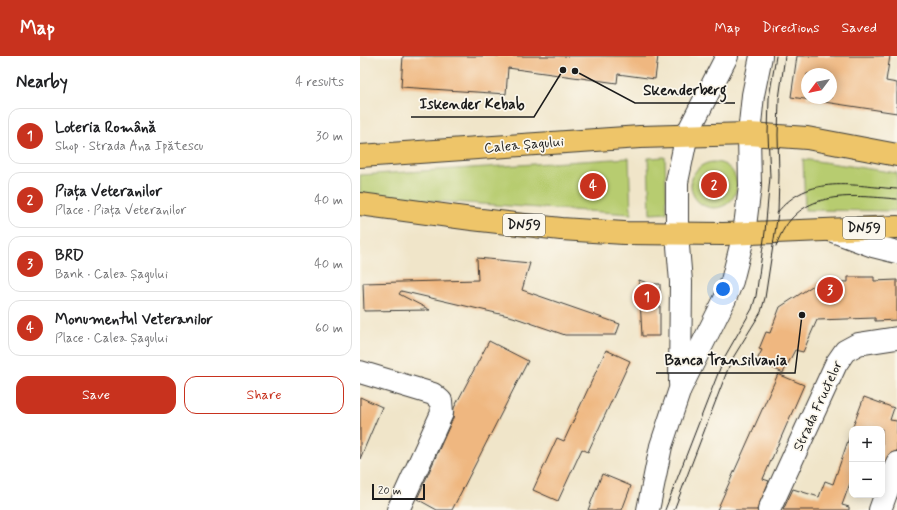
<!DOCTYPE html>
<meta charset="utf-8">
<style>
body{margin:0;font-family:Mynerve,sans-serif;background:#f6f6f6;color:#202124}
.controls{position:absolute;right:12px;bottom:12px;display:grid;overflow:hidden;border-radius:8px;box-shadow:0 2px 10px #0003}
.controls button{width:36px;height:36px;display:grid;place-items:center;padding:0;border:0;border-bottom:1px solid #e0e0e0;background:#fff;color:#202124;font:20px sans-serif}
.compass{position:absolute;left:441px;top:12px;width:36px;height:36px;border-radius:50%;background:#fff;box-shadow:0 2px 10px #0003;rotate:238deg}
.scale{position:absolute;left:12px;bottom:10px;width:53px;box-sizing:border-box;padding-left:4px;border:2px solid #1c1c1c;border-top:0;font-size:11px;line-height:14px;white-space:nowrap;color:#1c1c1c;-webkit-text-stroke:3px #fbf7ec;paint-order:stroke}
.you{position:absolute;left:363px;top:233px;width:14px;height:14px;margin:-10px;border:3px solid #fff;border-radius:50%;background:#1a73e8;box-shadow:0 0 0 6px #1a73e833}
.badge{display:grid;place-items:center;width:26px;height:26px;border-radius:50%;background:#c8321e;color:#fff;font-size:13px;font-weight:700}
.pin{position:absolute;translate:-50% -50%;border:2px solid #fff;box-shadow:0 1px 4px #0006}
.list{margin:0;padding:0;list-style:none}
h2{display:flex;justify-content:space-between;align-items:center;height:52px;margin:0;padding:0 16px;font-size:17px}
h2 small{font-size:13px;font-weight:400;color:#757577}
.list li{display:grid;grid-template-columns:26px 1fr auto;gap:12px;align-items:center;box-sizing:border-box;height:56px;margin:0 8px 8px;padding:0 8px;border:1px solid #e0e0e0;border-radius:12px}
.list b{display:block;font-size:15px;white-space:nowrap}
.list p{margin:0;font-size:13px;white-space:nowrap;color:#757577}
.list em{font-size:13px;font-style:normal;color:#757577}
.actions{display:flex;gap:8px;padding:12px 16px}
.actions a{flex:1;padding:9px 0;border:1px solid #c8321e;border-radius:12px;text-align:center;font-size:14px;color:#c8321e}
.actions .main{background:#c8321e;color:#fff}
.map{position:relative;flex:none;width:537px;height:454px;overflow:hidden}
header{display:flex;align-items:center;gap:24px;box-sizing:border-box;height:56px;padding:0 20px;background:#c8321e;color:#fff}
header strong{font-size:19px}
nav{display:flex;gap:22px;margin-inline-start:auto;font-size:14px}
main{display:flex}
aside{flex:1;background:#fff}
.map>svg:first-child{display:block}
</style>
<header>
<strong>Map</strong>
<nav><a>Map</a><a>Directions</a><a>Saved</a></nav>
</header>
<main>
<aside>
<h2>Nearby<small>4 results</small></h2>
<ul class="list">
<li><span class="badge">1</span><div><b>Loteria Română</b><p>Shop · Strada Ana Ipătescu</p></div><em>30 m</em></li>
<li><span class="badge">2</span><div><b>Piața Veteranilor</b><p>Place · Piața Veteranilor</p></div><em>40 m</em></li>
<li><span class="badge">3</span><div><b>BRD</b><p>Bank · Calea Șagului</p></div><em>40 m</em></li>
<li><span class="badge">4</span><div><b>Monumentul Veteranilor</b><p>Place · Calea Șagului</p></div><em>60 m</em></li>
</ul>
<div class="actions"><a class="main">Save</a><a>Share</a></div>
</aside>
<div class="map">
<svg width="537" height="454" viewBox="0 0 537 454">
<rect width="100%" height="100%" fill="#fbf7ec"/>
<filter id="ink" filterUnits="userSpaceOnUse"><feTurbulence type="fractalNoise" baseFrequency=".025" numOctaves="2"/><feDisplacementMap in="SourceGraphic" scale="8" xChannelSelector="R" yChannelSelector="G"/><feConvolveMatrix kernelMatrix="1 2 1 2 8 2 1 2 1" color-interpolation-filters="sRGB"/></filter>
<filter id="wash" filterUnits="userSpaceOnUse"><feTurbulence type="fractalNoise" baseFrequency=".012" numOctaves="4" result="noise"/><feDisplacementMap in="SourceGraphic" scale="16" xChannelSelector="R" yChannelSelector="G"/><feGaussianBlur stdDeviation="0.9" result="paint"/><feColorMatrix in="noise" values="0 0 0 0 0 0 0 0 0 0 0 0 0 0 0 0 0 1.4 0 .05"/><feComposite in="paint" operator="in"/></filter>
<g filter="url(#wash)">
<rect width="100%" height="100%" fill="#f0e5c9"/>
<!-- green -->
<g fill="#b7cc70" stroke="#6a7446">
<polygon points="305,101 307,157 290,158 288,102"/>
<polygon points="269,102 271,158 0,140 0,119"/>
<polygon points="443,103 537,117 537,155 445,154"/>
<circle cx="354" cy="129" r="23"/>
</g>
<g id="blocks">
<!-- building -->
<g fill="#efb780" fill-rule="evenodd">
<polygon points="43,0 298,0 295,23 258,18 257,27 148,12 146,38 41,31"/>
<path d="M437,0H530L526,25L537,27V57L431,41ZM447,18H471V42H447Z"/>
<polygon points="117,202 170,207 162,234 260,268 256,279 205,279 153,261 41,235 39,238 70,254 4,255 3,227 118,224"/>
<polygon points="488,221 514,221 514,225 537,224 537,264 515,265 515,262 457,264 443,296 435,294 423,317 397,304 402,294 399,293 406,276 410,277 420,251 460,225 488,226"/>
<polygon points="279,224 290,228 300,228 300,280 282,280"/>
<polygon points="129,285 168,305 92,454 77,454 57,443 93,362 94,352"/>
<polygon points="246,294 270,305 228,396 222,393 198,445 173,434 197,382 204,385"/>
<polygon points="418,318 444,329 403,423 409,425 397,454 357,454"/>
<polygon points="0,341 22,351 0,403"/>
<polygon points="504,341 534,352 530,364 537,365 537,395 529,398 522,412 522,373 492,373"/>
<polygon points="490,379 492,380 492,422 482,449 489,451 489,454 423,454 433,433 459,441 465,425 473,428"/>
<polygon points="242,418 271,430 262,454 228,454"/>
</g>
</g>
</g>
<g filter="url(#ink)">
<use href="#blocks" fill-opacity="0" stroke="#3c3a36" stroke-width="1"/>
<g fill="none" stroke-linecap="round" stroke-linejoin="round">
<defs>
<g id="minor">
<polyline points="470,174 513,190 537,196"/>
<polyline points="0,316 73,338 81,345 82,357 38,454"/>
<polyline points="320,327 321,226 317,178 317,126 327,78 367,0"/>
<polyline points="288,454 301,390 320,333 365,243 372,225 384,178 390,130 389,78 393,39 401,0"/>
<polyline points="409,454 476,308 485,295 498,288 537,282"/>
<polyline points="520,454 537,407"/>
</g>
<g id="major">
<polyline points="0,100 280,81 389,78 447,82 537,99"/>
<polyline points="0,148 112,163 201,173 264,177 364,178 537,171"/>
</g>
</defs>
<!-- minor casing -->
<use href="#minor" stroke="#3c3a36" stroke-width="24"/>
<!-- major casing -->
<use href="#major" stroke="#3c3a36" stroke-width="24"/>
<!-- minor -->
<use href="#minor" stroke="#fff" stroke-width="22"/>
<!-- major -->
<use href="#major" stroke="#eec569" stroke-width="22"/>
<!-- tram -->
<g stroke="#1c1c1c" stroke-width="1">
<path d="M417,157C448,117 494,130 537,133"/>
<path d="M416,190C436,132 488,139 537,143"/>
<polyline points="305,454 364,302 392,253 396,240 405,176 410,121 408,78 409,42 416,0"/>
<polyline points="314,454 371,305 401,256 405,242 418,157 419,119 418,79 419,43 425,0"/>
</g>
</g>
</g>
<g text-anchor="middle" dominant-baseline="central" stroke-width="3.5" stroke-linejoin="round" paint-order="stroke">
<!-- shield labels -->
<g fill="#fbf7ec" stroke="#5f5e5a" stroke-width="1">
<rect x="143" y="158" width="42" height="22" rx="3"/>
<rect x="483" y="161" width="42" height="22" rx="3"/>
</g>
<g font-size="13" font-weight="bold" fill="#1c1c1c">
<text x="164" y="169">DN59</text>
<text x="504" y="172">DN59</text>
</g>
<!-- street labels -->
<g font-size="14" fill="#1c1c1c" stroke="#fbf7ec">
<text transform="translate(164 89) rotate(-5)">Calea Șagului</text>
<text transform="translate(458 350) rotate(-65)">Strada Fructelor</text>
</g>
</g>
<!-- callouts -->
<path fill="none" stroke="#1c1c1c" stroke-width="1.5" d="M215 15L275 47H375M203 14L174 61H51M442 259L435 317H296"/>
<g fill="#1c1c1c" stroke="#fbf7ec" stroke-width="1.5">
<circle cx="215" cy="15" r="4"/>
<circle cx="203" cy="14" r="4"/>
<circle cx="442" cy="259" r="4"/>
</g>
<g font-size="15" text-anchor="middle" font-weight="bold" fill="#1c1c1c" stroke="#fbf7ec" stroke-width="3.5" stroke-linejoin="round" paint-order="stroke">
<text x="325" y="39">Skenderberg</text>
<text x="112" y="53">Iskender Kebab</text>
<text x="366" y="309">Banca Transilvania</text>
</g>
</svg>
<div class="controls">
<button>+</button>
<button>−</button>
</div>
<svg class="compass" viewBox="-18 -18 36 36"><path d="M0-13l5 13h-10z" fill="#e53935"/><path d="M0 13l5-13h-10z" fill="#757577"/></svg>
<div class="scale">20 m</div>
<div class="you"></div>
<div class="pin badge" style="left:287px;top:241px">1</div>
<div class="pin badge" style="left:354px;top:129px">2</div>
<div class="pin badge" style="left:470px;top:234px">3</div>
<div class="pin badge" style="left:233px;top:130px">4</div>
</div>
</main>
